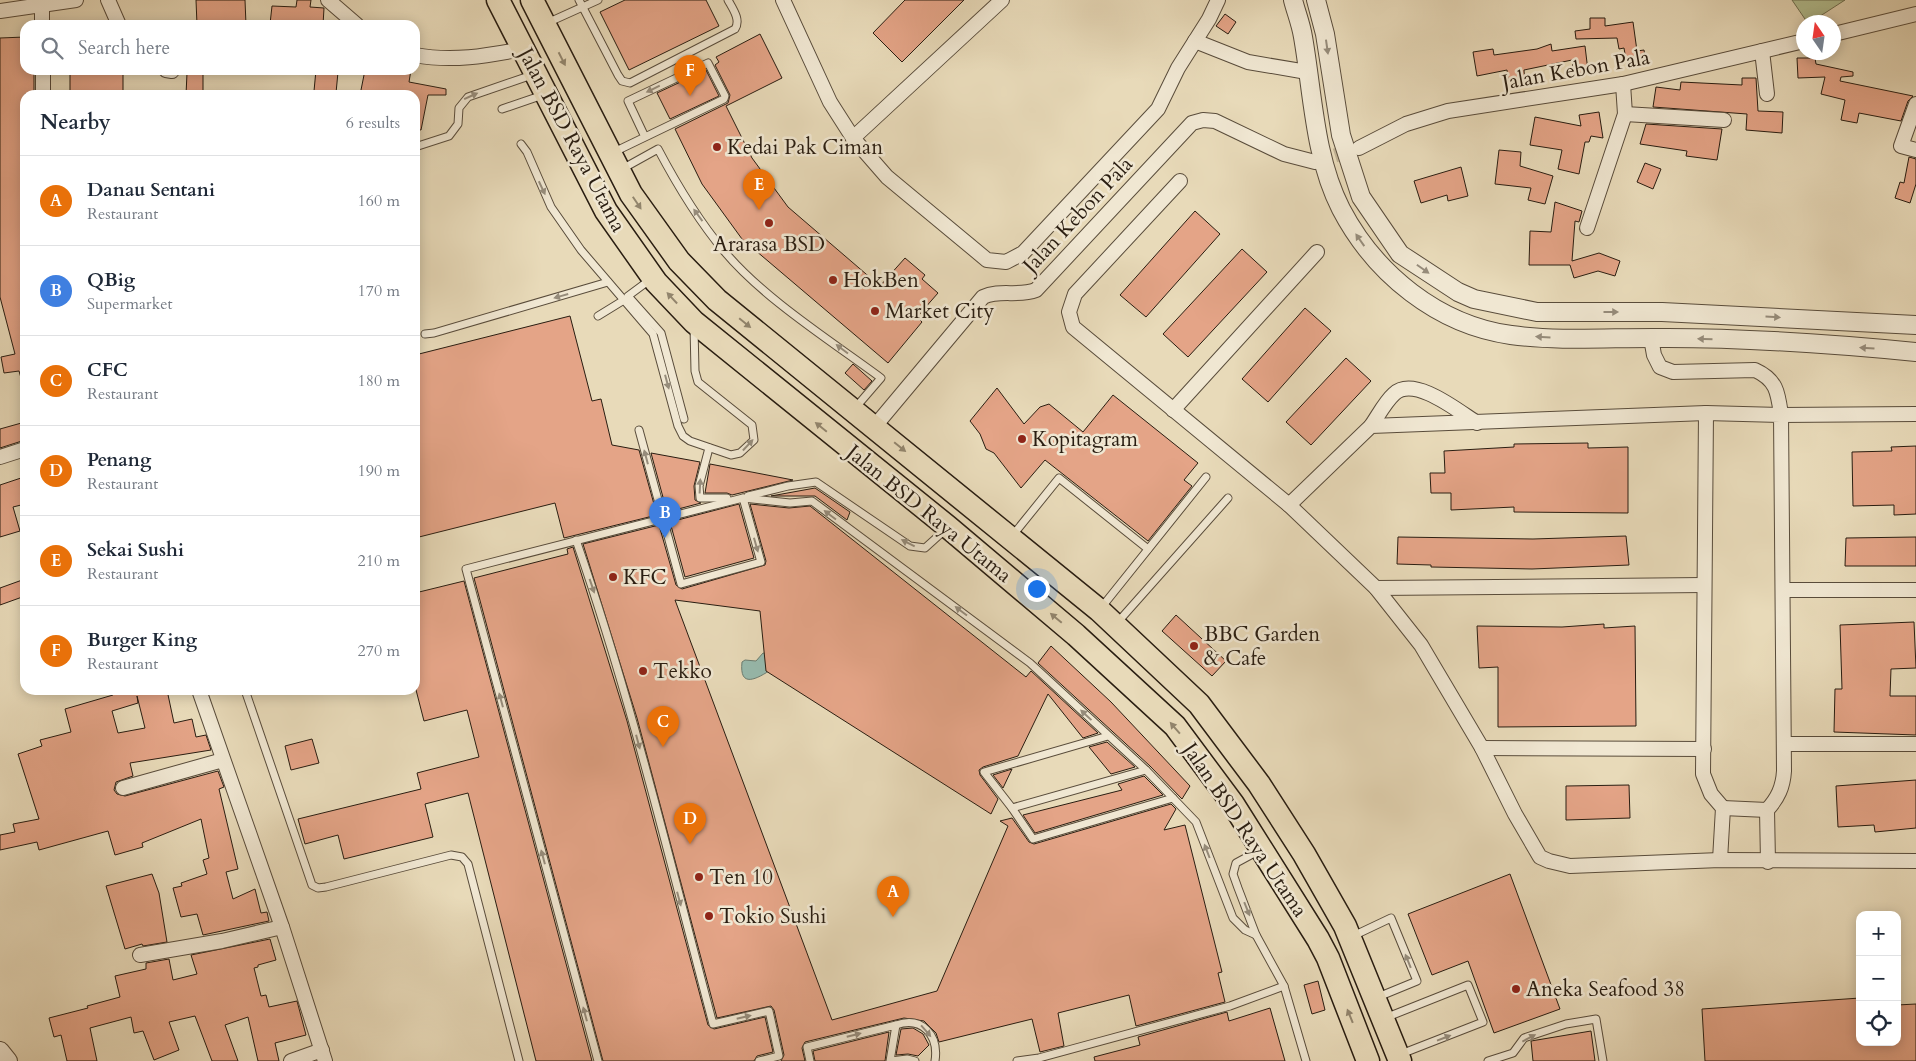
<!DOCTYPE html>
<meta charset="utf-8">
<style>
body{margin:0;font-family:Cardo,serif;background:#f2f2f3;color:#1f2937}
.controls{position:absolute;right:15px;bottom:15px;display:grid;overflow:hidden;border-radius:10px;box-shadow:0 2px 12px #0003}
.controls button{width:45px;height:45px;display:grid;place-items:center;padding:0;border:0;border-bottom:1px solid #e0e1e3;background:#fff;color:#1f2937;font:25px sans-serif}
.compass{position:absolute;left:1796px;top:15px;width:45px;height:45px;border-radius:50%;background:#fff;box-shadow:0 2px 12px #0003;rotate:347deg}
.you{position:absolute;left:1036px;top:588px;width:18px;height:18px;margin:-12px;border:4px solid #fff;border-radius:50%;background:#1a73e8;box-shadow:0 0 0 8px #1a73e833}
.badge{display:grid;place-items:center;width:32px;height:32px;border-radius:50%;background:#1a73e8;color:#fff;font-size:16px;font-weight:700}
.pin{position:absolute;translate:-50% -41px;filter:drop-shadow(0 1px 2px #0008)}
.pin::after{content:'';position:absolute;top:26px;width:18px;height:15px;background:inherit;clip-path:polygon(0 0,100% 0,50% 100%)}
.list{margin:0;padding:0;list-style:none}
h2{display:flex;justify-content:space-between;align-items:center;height:65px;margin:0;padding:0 20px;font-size:21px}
h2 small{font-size:16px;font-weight:400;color:#747a83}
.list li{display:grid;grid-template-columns:32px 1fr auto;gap:15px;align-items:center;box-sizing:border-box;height:90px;padding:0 20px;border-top:1px solid #e0e1e3}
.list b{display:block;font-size:19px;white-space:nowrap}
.list p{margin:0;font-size:16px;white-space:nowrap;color:#747a83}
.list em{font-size:16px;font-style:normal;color:#747a83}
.icon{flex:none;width:28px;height:28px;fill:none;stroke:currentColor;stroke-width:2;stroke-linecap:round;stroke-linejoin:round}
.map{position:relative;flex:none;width:1916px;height:1061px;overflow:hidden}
.search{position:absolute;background:#fff;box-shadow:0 2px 12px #0003;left:20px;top:20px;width:400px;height:55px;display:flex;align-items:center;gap:12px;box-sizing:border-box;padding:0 18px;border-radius:15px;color:#747a83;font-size:19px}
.panel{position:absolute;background:#fff;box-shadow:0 2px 12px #0003;left:20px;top:90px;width:400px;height:605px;border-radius:15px}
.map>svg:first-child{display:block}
</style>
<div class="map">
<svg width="1916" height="1061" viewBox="0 0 1916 1061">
<rect width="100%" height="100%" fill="#e8dab9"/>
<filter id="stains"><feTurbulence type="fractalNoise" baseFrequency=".004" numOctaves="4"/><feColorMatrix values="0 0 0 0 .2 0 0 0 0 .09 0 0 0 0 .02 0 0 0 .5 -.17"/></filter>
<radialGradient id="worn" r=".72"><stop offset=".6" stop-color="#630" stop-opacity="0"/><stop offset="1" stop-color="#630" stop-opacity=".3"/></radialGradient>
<!-- green -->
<polygon fill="#b3c091" stroke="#6e6e51" points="1792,0 1845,0 1811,22 1807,22"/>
<!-- water -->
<path fill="#97bbaf" stroke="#6b7c70" d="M763,653L769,654L772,669C757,679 739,689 742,662L745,660L756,661Z"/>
<!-- building -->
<g fill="#e4a487" stroke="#291d11" fill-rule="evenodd">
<polygon points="196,0 245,0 246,25 197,25"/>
<polygon points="297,0 311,0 310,7 324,8 323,25 270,24 272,6 296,7"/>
<polygon points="625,0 706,0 719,26 629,70 600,12"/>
<polygon points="905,0 964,0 902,62 873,33"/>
<polygon points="1225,14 1236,22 1228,34 1216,26"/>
<polygon points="1590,18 1605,18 1605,26 1633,22 1637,51 1644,50 1646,63 1627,66 1624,48 1619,49 1617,38 1576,39 1575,31 1590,29"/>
<polygon points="760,34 782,78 726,106 752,158 788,207 880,286 905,258 925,275 922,279 938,293 917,317 922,322 888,363 742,239 702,184 675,129 728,103 730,95 715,65 719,62 716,57"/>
<polygon points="25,37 25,70 34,70 34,94 25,94 25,377 21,378 19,371 4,373 1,357 15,354 0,297 0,38"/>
<polygon points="1551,44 1552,51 1585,46 1588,71 1574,74 1572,60 1524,70 1525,86 1509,88 1507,70 1477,76 1473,52 1493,49 1494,55 1537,49"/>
<polygon points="1797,58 1815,58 1816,64 1853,72 1853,76 1841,77 1840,81 1913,96 1908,101 1901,121 1859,113 1857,123 1841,120 1845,100 1821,94 1825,77 1798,78"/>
<rect x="70" y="70" width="53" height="25"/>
<polygon points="316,70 338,72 336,93 314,91"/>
<polygon points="365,70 411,70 409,82 446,89 446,95 428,95 421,130 415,129 415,95 360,95"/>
<polygon points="706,70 719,96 670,119 657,93"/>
<polygon points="187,73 203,74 203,95 186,95"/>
<polygon points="1742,78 1756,78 1758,111 1783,112 1782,133 1746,130 1747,114 1653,107 1656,87 1680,90 1681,82 1742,85"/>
<polygon points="1599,112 1603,138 1591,136 1589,142 1585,142 1579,174 1558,169 1562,150 1530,145 1535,117 1581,126 1579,115"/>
<polygon points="1646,124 1722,129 1717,160 1686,156 1687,151 1640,144"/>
<polygon points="1499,150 1521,152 1520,166 1553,176 1545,204 1528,200 1531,188 1495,184"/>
<polygon points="1909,157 1916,159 1916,184 1910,203 1895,198 1900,182 1904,183"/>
<polygon points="1645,163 1661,169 1653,189 1637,182"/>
<polygon points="1461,167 1468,196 1448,201 1447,195 1421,203 1414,181"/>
<polygon points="1555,202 1582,211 1579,222 1575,221 1572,261 1599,253 1620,261 1615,276 1598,271 1574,278 1570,265 1529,265 1530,231 1551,232"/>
<polygon points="1195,211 1220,234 1146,317 1120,295"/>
<polygon points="1242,249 1267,272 1188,357 1163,334"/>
<polygon points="1305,308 1331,331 1268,402 1242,379"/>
<polygon points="570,316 592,401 601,399 612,445 639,450 657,515 564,538 555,503 415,538 415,355"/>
<polygon points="1346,358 1371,381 1311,445 1286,422"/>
<polygon points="853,364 872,381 864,390 845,373"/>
<polygon points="997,388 1024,424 1040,407 1049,404 1083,432 1113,395 1198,463 1184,480 1192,486 1148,541 1045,460 1021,488 994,453 986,449 980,434 970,421"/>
<polygon points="25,422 25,440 0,448 0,429"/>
<polygon points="1588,443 1588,448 1628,447 1628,513 1514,512 1514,507 1451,510 1451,493 1431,493 1430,473 1445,473 1444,451 1514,447 1514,444"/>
<polygon points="1916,446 1916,514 1894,515 1894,505 1853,506 1852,452 1892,451 1891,447"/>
<polygon points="651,453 700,462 694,486 695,500 701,503 667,512"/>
<polygon points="710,464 793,480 732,495 727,493 705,493"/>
<polygon points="21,478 25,493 25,504 13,507 20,531 0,537 0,485"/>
<polygon points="815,488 850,512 847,520 815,496 771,496"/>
<polygon points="739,504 754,558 685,577 670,522"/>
<polygon points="750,504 789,508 810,506 1026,677 1031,671 1098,733 1083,738 1048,694 1018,756 983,767 979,770 980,775 998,799 991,814 766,671 760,611 675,600 832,1020 937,991 1008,826 1000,821 1012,818 1029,842 1034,844 1171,804 1176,809 1164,830 1185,825 1222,972 1218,973 1225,1002 1136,1026 1129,995 1058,1013 1064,1046 1040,1052 1032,1019 939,1042 936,1033 924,1021 904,1018 805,1042 802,1048 805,1061 781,1061 784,1055 774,1010 771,1006 717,1018 637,718 583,544 659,525 676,585 682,589 765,565 766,561"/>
<polygon points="1626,536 1629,565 1532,569 1431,567 1431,565 1397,564 1398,537 1533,539"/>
<polygon points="1916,537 1916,566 1845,566 1846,538"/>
<polygon points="573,547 627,721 708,1025 714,1029 765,1017 773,1052 757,1056 754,1061 603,1061 474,578 568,554 567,549"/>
<polygon points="25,579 25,596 0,605 0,588"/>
<polygon points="464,581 592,1061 536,1061 468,793 425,804 433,837 344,859 338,835 305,844 298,819 421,789 417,773 479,757 467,710 424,721 415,686 415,593"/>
<polygon points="1176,615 1226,661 1212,676 1162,631"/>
<polygon points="1914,622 1916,668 1891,669 1890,696 1916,696 1916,735 1834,732 1835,689 1842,689 1840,625"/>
<polygon points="1604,624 1604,628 1635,626 1636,726 1498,727 1498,667 1479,668 1477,626 1562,627"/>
<polygon points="1051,646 1111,702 1190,786 1182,799 1150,766 1038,663"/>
<path d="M112,690H136V693L147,690H167L174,723L192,719L196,737L206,735L211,750L130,763L133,776L116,782L114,790L117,794L125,796L218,771L224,787L219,789L238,869L226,872L233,899L255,889L261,913L267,912L269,921L203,935L197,914L181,917L173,888L182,886L181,883L207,874L203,860L209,858L201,819L142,843L143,847L115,855L108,831L39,850L37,842L0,850V835L15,832L13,824L39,819L18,754L42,746L40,740L71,732L65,709L113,695ZM137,696L145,728L118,733L112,711L138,703Z"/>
<polygon points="312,739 319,763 291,770 285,746"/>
<polygon points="1107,742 1135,767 1111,774 1089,747"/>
<polygon points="1012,769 1003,788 993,775"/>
<polygon points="1144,776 1163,795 1035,833 1023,815 1122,790 1118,784"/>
<polygon points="1916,780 1916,828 1875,832 1874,825 1838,827 1836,786"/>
<polygon points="1629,785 1630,818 1566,820 1566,786"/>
<polygon points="152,874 159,893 167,942 143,946 142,944 125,949 106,886"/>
<polygon points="1510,874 1560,1009 1494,1033 1468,961 1432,975 1408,914"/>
<polygon points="270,939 276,960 258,965 258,967 254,968 261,996 266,995 269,1007 297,1001 306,1035 275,1043 279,1061 258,1061 248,1017 225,1025 238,1061 212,1061 195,1016 169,1022 179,1050 154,1060 143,1031 134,1033 131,1017 90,1028 97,1061 67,1061 61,1035 54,1037 49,1018 88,1008 87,1006 120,997 115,976 146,969 146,963 169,959 173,980 197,974 191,955"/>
<polygon points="1318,981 1325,1010 1312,1014 1304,985"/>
<polygon points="1860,998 1860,1042 1897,1042 1897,1005 1916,1004 1916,1061 1705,1061 1702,1009"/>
<polygon points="1270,1008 1285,1061 1095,1061 1094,1057 1140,1045 1138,1037 1227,1012 1229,1021"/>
<polygon points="913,1028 923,1034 929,1045 918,1056 908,1054 896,1055 901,1029"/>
<polygon points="1591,1031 1595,1061 1533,1061 1531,1041"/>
<polygon points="889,1032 885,1061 815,1061 813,1051"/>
</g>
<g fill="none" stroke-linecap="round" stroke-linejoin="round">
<!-- minor-tunnel -->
<polyline stroke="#c2b497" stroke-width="14" stroke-dasharray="14 7" stroke-linecap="butt" points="1315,162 1355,149"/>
<defs>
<g id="service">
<path d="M579,0L618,75L622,81L630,83L735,29C741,20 733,9 728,0"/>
<polyline points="547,23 598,0"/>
<polyline points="502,109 543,95"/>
<polyline points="521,144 527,152 551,207 581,250 653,334 678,426 683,436 690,441 731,455 740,453 754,440 752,425 698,382 695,371 694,327"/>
<polyline points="415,147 449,136 458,124 459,108 468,97 532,75"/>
<polyline points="614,152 724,99 725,96 708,63 628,101 645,137"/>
<path d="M622,169L658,149C677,185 698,220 724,251C763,298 831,341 881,378L856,407"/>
<polyline points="651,279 628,296 661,333 684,419"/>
<polyline points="598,316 624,300"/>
<polyline points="425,334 434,333 608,282"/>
<polyline points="639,430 681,584 761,562 743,498"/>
<polyline points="709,448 699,486 700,498 727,498"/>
<polyline points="748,496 788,486 816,482 910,546 925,548 946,529"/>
<polyline points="1013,535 1059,478 1148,549"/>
<path d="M576,540C631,698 670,862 713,1024L769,1011L779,1056L759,1061"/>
<polyline points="1101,608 1206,477"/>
<polyline points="1117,623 1228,498"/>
<polyline points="245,690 312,885 318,888 326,887 451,855 462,857 468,864 519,1061"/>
<polyline points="1108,736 984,772 1012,808 1146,770"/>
<polyline points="1012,808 1033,839 1173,798"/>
<polyline points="1260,850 1236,863 1233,874 1238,888 1256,935 1284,986 1306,1061"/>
<polyline points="1353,936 1391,918 1417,981 1378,997"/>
<polyline points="1385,1018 1468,985 1483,1022 1401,1054"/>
<path d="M896,1025C922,1016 939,1035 935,1061"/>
<polyline points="598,1061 466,569 743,498 790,503 812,501 1030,663 1146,770 1196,822 1233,918 1245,930 1256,935"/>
<polyline points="810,1061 807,1047 896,1025 890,1061"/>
<polyline points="891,1061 907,1059 915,1061"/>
<polyline points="1017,1061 1039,1058 1230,1006 1284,986"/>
<polyline points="1488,1061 1513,1053 1524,1038 1566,1024 1596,1019 1603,1061"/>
</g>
<g id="minor">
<polyline points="42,0 42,25"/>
<polyline points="108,0 119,25"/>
<polyline points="328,0 357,25"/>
<polyline points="783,0 830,102 853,138 887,177 987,260 1006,262 1023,253 1158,109 1178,68 1209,19 1218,0"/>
<polyline points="0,11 76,0"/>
<polyline points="1834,34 1916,14"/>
<polyline points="1195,41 1248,62 1307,72"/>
<polyline points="1762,51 1767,94"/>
<path d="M415,55C452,62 486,56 523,49"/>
<polyline points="43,70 43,95"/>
<polyline points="166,70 172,71"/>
<polyline points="1916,104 1901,146 1916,150"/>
<polyline points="1625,114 1724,120"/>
<polyline points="853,138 1002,0"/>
<polyline points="1359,148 1406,124 1448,111 1623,84 1804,41"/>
<polyline points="1180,181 1075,294 1069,312 1073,327 1289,505 1371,426 1706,413"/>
<polyline points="1587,228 1625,114 1623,84"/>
<path d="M1651,338L1654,355L1660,367L1673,372L1755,370C1777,380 1778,393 1781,415L1916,414"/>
<polyline points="1173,410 1317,252"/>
<path d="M875,426L983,297C1000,289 1018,297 1036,290L1192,123L1203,120L1215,121L1284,154L1315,162"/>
<path d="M1371,426C1378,416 1385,402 1394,394C1414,375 1458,411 1477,423"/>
<polyline points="0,457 25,449"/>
<polyline points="1289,505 1376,588 1421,645 1482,748 1515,814 1540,857 1549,861 1570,866 1720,860 1916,861"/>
<polyline points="1376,588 1704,585"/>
<polyline points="1783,590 1916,590"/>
<polyline points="199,690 282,927 325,1061"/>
<polyline points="1784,744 1916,744"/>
<polyline points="1482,748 1704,749"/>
<polyline points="123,788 223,760"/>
<polyline points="1723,808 1767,810"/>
<path d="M1720,860L1723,808L1711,794L1703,774L1706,413L1781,415L1784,771C1783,787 1778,798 1767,810L1768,862"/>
<polyline points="140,955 222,941 282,927"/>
<polyline points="291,1061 322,1050"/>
</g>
<g id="tertiary">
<path d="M1293,0C1296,12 1301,24 1303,37C1313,94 1314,156 1341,209C1375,274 1438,325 1511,335C1562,342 1616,337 1667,338C1750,338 1834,344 1916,352"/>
<polyline points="1316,0 1325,34 1341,135 1361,197 1400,254 1458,292 1474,299 1537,312 1662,312 1916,325"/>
<polyline points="0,1051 8,1061"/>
</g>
<g id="primary">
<polyline points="498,0 606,211 656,282 694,322 948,527 1076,635 1175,726 1233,804 1318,939 1328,958 1368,1061"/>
<polyline points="532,0 631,194 679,261 717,300 1099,610 1199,704 1259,784 1304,854 1345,926 1400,1061"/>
</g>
</defs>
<!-- service casing -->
<use href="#service" stroke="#594c3b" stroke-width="9"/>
<!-- minor casing -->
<use href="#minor" stroke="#594c3b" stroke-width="16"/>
<!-- tertiary casing -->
<use href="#tertiary" stroke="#594c3b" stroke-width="20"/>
<!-- primary casing -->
<use href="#primary" stroke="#291d11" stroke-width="25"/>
<!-- service -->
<use href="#service" stroke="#f0e7d2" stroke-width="7"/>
<!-- minor -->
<use href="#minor" stroke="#f0e7d2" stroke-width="14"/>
<!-- tertiary -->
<use href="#tertiary" stroke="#f0e7d2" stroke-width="18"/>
<!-- primary -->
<use href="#primary" stroke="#e8dab9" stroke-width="22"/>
</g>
<!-- one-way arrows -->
<defs><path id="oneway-solid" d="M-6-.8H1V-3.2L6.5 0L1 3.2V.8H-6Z" transform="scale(1.25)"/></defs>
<g fill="#968c7b">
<use href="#oneway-solid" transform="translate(1327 47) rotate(82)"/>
<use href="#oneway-solid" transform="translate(653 89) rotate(154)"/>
<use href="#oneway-solid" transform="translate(471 96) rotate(-24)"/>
<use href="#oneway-solid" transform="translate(542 188) rotate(65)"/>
<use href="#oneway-solid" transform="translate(698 215) rotate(-126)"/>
<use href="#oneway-solid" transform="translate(1360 240) rotate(-125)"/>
<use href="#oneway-solid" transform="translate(1423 269) rotate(35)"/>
<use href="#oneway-solid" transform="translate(561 296) rotate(164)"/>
<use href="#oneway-solid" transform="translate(1611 312)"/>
<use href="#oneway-solid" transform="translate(1773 317) rotate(3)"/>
<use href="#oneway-solid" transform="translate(1543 337) rotate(-177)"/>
<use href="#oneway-solid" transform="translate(1705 339) rotate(-178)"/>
<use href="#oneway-solid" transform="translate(1867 348) rotate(-176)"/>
<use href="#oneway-solid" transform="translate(842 349) rotate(-143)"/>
<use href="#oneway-solid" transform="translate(667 382) rotate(75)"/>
<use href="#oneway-solid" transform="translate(748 445) rotate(-47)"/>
<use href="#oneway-solid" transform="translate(646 457) rotate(-105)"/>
<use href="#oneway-solid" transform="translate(700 486) rotate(-87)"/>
<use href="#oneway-solid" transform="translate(830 515) rotate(-143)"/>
<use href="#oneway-solid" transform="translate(908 543) rotate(-153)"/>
<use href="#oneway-solid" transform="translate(756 545) rotate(74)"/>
<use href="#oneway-solid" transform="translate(592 586) rotate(71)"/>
<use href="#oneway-solid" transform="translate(961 611) rotate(-143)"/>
<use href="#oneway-solid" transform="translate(501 700) rotate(-105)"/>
<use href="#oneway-solid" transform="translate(1086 715) rotate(-137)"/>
<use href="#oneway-solid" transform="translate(638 742) rotate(75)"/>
<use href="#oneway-solid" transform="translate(1207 851) rotate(-111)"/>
<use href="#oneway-solid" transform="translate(543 857) rotate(-105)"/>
<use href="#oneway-solid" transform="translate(679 899) rotate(75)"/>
<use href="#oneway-solid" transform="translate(1247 909) rotate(68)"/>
<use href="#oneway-solid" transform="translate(1408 961) rotate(-112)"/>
<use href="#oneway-solid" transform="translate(585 1014) rotate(-105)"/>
<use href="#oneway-solid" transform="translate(744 1017) rotate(-13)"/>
<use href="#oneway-solid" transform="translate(926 1031) rotate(49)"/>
<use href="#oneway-solid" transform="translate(854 1035) rotate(-14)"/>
<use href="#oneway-solid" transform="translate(1444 1038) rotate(-21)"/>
<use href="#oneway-solid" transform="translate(1529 1038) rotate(-28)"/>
</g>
<g fill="#92856d">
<use href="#oneway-solid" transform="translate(562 59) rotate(63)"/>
<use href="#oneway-solid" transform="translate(637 203) rotate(56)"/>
<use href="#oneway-solid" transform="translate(672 298) rotate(-133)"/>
<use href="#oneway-solid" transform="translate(745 323) rotate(39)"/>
<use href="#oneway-solid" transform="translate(821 427) rotate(-141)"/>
<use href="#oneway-solid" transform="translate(900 447) rotate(39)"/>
<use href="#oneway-solid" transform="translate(1056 618) rotate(-140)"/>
<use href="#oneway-solid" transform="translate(1175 728) rotate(-131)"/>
<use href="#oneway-solid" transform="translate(1350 1016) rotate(-112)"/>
</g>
<!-- markers -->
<g fill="#8f2418" stroke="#f0e7d2" stroke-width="2">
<circle cx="717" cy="147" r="5"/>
<circle cx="769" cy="223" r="5"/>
<circle cx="833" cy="280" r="5"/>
<circle cx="875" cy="311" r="5"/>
<circle cx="1022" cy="439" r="5"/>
<circle cx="613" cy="577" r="5"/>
<circle cx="1194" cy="646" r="5"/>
<circle cx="643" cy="671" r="5"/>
<circle cx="699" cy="877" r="5"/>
<circle cx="709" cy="916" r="5"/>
<circle cx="1516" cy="989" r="5"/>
</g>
<g text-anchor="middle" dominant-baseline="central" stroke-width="5" stroke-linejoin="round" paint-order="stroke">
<!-- street labels -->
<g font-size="21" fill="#291d11" stroke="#f0e7d2">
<text transform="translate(1576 70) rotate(-10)">Jalan Kebon Pala</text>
<text transform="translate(572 140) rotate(62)">Jalan BSD Raya Utama</text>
<text transform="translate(1078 215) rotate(-47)">Jalan Kebon Pala</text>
<text transform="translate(929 514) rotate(39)">Jalan BSD Raya Utama</text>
<text transform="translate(1245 830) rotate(56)">Jalan BSD Raya Utama</text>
</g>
<!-- poi labels -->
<g font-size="21" fill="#291d11" stroke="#f0e7d2" text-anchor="start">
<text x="727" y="147">Kedai Pak Ciman</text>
<text x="769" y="244" text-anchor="middle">Ararasa BSD</text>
<text x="843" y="280">HokBen</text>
<text x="885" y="311">Market City</text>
<text x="1032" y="439">Kopitagram</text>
<text x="623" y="577">KFC</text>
<text x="1204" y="634">BBC Garden<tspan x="1204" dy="24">&amp; Cafe</tspan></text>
<text x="653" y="671">Tekko</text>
<text x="709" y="877">Ten 10</text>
<text x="719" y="916">Tokio Sushi</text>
<text x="1526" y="989">Aneka Seafood 38</text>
</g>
</g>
<rect width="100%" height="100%" filter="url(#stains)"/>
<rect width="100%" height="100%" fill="url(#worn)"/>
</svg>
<div class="controls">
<button>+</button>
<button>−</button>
<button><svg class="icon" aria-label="locate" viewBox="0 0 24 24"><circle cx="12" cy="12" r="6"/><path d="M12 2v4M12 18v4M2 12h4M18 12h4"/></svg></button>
</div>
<svg class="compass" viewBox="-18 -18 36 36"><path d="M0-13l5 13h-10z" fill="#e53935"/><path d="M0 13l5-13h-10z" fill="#747a83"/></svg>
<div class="you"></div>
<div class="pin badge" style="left:893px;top:917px;background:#e8710a">A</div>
<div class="pin badge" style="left:665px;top:538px;background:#3f7fe0">B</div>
<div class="pin badge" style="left:663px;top:747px;background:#e8710a">C</div>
<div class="pin badge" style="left:690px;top:844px;background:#e8710a">D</div>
<div class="pin badge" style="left:759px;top:210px;background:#e8710a">E</div>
<div class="pin badge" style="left:690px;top:96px;background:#e8710a">F</div>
<div class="search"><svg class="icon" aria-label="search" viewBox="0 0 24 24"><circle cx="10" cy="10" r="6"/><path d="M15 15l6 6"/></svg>Search here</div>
<section class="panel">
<h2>Nearby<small>6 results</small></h2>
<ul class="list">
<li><span class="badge" style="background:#e8710a">A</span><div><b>Danau Sentani</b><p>Restaurant</p></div><em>160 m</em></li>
<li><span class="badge" style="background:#3f7fe0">B</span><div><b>QBig</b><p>Supermarket</p></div><em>170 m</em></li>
<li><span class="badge" style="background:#e8710a">C</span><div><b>CFC</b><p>Restaurant</p></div><em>180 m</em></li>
<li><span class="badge" style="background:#e8710a">D</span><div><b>Penang</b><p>Restaurant</p></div><em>190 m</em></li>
<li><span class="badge" style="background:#e8710a">E</span><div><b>Sekai Sushi</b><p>Restaurant</p></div><em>210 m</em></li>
<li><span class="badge" style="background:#e8710a">F</span><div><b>Burger King</b><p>Restaurant</p></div><em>270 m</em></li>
</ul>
</section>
</div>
